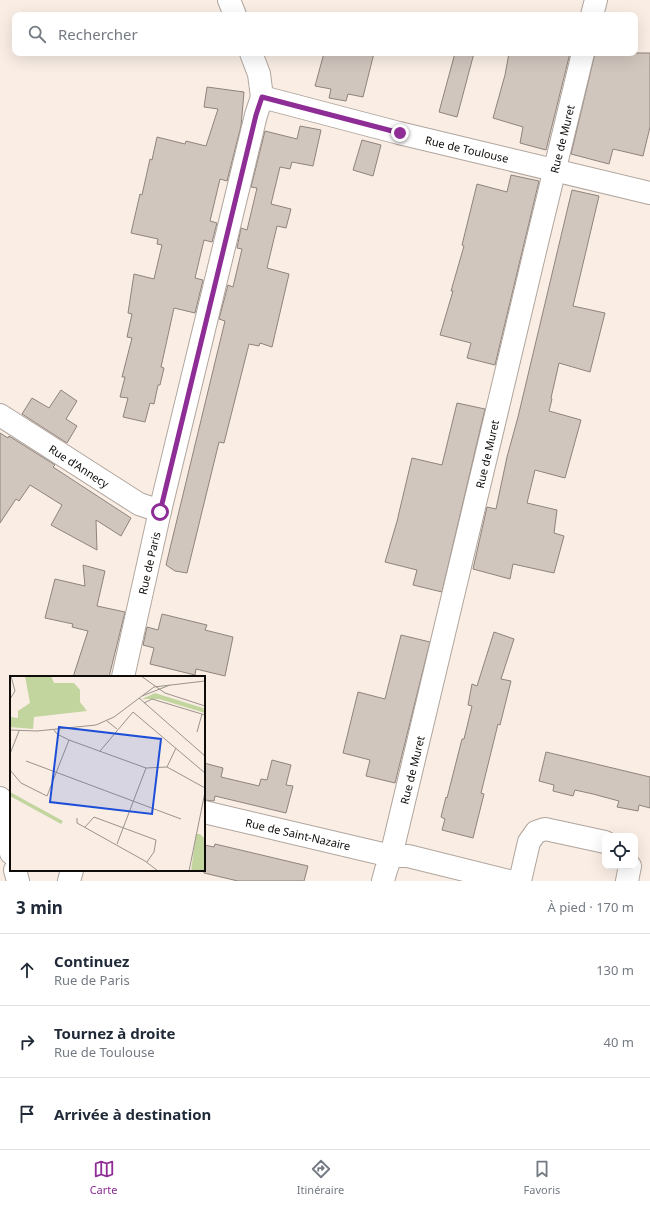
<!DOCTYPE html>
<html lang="fr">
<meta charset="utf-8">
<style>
body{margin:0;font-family:"Noto Sans",sans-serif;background:#f6f6f7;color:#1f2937}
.controls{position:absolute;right:12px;bottom:12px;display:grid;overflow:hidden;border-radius:8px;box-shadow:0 4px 16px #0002}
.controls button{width:36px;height:36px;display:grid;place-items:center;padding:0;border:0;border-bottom:1px solid #e0e1e3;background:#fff;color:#1f2937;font:20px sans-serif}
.stop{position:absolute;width:12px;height:12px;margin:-9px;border:3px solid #8e2d96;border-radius:50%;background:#fff}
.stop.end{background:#8e2d96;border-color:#fff;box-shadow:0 1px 4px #0008}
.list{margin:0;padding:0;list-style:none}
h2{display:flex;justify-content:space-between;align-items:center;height:52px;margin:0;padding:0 16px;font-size:17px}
h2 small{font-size:13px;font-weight:400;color:#747a83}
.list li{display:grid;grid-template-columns:26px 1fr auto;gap:12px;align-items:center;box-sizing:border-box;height:72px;padding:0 16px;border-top:1px solid #e0e1e3}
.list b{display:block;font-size:15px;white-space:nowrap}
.list p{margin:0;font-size:13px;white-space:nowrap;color:#747a83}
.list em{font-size:13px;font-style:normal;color:#747a83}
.icon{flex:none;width:22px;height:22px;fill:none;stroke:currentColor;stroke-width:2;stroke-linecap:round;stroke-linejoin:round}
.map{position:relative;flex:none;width:650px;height:881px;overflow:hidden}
.search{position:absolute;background:#fff;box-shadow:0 4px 16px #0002;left:12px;right:12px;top:12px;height:44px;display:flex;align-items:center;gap:10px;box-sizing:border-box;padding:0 14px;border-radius:8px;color:#747a83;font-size:15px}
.sheet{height:268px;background:#fff}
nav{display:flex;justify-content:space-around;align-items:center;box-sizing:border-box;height:56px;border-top:1px solid #e0e1e3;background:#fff;font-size:11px;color:#747a83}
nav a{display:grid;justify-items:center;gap:2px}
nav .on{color:#8e2d96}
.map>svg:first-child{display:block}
</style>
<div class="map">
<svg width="650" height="881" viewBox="0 0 650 881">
<rect width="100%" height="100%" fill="#f9ede4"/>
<!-- building -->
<g fill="#d1c6be" stroke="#8f847d">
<polygon points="324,53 374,53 363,97 348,94 346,101 329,98 331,89 315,86"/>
<polygon points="455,53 474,53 457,117 439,112"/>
<polygon points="509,53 570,53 546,150 520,143 523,127 493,118 505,75"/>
<polygon points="595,53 650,53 650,127 643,156 613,149 609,164 571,154"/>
<polygon points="207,87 244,92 241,126 227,181 220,179 210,221 217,223 212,242 204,240 195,278 203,280 195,313 174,308 161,367 164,368 160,385 158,385 154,404 150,403 145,422 123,417 128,398 120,397 125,377 122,377 132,338 127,337 132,314 128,313 134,274 154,279 162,245 157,244 158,239 131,233 140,194 142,195 150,159 152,160 157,137 185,144 186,141 206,146 218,109 204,107"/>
<polygon points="300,126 321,130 313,166 292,162 290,169 280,167 271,204 291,209 286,228 277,226 267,268 289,274 272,347 260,343 259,346 249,344 224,443 219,442 187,573 175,571 166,565 225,321 219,319 228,285 233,287 242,249 237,248 241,228 247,230 257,188 251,187 265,131 297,139"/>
<polygon points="362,140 381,145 373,176 353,170"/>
<polygon points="511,175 539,181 495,365 467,358 471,343 440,335 453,291 451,291 464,246 462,245 477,184 507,192"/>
<polygon points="572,190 599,196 573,306 605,313 590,372 559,363 551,398 552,399 549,411 581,420 565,478 535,470 527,503 557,510 554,533 564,536 554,573 513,564 510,579 473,569 487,507 496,509 507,457 518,417"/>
<polygon points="61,390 77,401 66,419 77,426 67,443 22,414 32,398 49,408"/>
<polygon points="457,403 485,409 442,592 413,585 417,570 385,562 398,518 398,517 412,458 442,465"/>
<polygon points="0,433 8,438 9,436 55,465 53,467 131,518 121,536 96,520 97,550 51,525 62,505 30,485 19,501 16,499 0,523"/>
<polygon points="83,565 105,571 97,606 125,612 109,677 73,677 88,631 72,627 73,624 45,618 55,579 85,586"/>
<polygon points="162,614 207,625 205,630 233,637 225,676 196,669 195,675 150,664 154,648 143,645 147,627 158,630"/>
<polygon points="494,632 514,639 501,679 511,681 500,725 498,724 481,793 484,794 473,838 442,830 445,819 441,817 446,797 447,798 462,739 464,739 472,706 468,705 472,684 477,686"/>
<polygon points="401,635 430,642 395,783 366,776 370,760 343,753 358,692 385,699"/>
<polygon points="546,752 650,777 650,808 639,805 638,811 617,807 619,801 593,794 575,790 573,796 553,791 554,785 539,781"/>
<polygon points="272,760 291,765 286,785 293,786 286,813 215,796 214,801 204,800 204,763 223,768 221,777 259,786 261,779 267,780"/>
<polygon points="215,844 308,866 304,881 238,881 204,873 204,845 214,847"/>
</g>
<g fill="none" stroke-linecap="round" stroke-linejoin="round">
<defs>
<g id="minor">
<polyline points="229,0 235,15"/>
<polyline points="592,15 596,0"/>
<polyline points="262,97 399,133 650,193"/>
<polyline points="0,415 139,504 160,511"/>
<polyline points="123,677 160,511 256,115 262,97 259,74 251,53"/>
<polyline points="0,798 11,853"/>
<polyline points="204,812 391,856 408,856 509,881"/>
<polyline points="15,870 18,881"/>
<polyline points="69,881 72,870"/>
<path d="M383,881L386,870L391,856C457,588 517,320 583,53"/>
<polyline points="520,881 529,842 536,832 545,829 605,842"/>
<polyline points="627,881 630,866"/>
</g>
</defs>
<!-- minor casing -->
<use href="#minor" stroke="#b0a59d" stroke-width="24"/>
<!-- minor -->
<use href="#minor" stroke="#fff" stroke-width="22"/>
</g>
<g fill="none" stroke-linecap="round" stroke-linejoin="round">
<!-- route -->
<polyline stroke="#8e2d96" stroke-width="5" points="160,512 256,115 262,97 400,133"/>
</g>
<g text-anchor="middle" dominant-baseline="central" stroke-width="3" stroke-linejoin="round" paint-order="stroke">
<!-- street labels -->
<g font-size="11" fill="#0e0b08" stroke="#fff">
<text transform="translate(562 139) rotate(-76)">Rue de Muret</text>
<text transform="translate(467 149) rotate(13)">Rue de Toulouse</text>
<text transform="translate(487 454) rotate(-77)">Rue de Muret</text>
<text transform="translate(79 466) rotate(33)">Rue d'Annecy</text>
<text transform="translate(149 563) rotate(-77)">Rue de Paris</text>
<text transform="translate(412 770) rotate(-76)">Rue de Muret</text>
<text transform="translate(298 834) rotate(13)">Rue de Saint-Nazaire</text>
</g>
</g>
<!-- overview -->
<g transform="translate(10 676)">
<rect width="195" height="195" fill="#f9ede4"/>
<path d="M15,0H41L44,7H64L70,14V26L77,35L24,41L23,53L0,51V41L8,42V35L20,27ZM145,17L193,32L195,37L149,23H132ZM0,116L53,145L51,148L0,120ZM186,158H190L195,163V195H181Z" fill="#c3d59f"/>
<path fill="none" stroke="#9b938c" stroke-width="1" d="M131,0L155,17L195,30M132,20L160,9M129,22L195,80M0,23L5,15L1,0M134,27L142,23L195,39M97,45L107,53M0,54L27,55L86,49L104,41L144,11L195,5M44,54L47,58L59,64L136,92L157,91L195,112M187,56L192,38M90,75L123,36L195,97M0,78L9,55M16,85L171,143M157,91L166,72M0,94L11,107L37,120L59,64M67,142V147L135,185L148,195M75,151L84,141L146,164L144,176L137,186M107,168L136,92M179,195L195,116"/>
<path fill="#1d4ed8" fill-opacity="0.15" stroke="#1d4ed8" stroke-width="2" d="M49,51L151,63L142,138L40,126Z"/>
<rect width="195" height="195" fill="none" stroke="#0e0b08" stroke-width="2"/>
</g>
</svg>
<div class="controls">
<button><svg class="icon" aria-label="locate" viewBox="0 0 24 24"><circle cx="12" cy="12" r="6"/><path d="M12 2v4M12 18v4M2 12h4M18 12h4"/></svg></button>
</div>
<div class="stop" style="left:160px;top:512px"></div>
<div class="stop end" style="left:400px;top:133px"></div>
<div class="search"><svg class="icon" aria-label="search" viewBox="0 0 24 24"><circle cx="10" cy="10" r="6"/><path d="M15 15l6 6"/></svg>Rechercher</div>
</div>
<section class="sheet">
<h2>3 min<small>À pied · 170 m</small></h2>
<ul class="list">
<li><svg class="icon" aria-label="ahead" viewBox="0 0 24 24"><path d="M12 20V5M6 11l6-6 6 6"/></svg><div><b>Continuez</b><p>Rue de Paris</p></div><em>130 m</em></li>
<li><svg class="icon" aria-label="right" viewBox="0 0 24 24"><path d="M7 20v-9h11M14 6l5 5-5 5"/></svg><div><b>Tournez à droite</b><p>Rue de Toulouse</p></div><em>40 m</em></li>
<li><svg class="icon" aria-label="arrive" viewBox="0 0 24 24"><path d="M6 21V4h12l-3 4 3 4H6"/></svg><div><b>Arrivée à destination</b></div></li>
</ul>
</section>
<nav>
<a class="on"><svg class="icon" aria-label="map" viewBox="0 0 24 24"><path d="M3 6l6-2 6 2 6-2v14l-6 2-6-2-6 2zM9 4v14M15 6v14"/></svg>Carte</a>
<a><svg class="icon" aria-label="directions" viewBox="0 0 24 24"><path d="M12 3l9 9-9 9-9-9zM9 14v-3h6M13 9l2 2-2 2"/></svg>Itinéraire</a>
<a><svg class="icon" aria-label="saved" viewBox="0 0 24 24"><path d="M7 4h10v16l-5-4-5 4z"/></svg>Favoris</a>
</nav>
